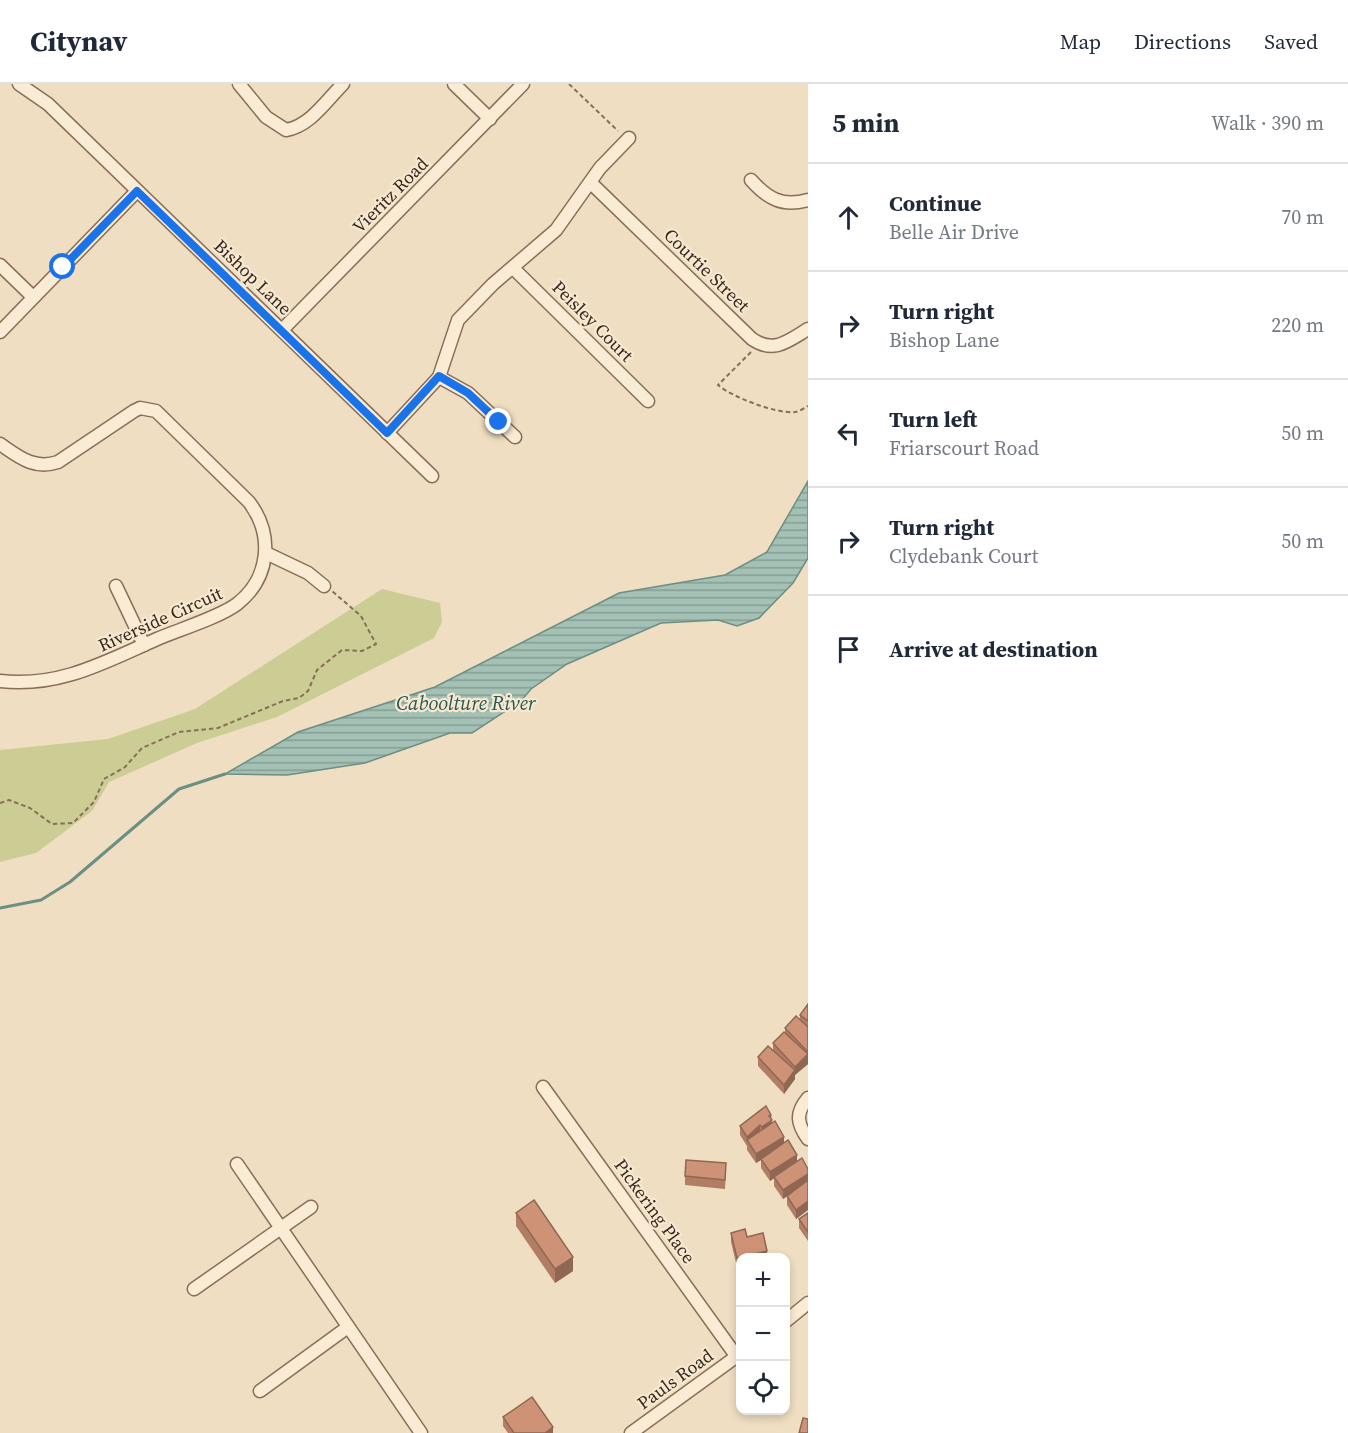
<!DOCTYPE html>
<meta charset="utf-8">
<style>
body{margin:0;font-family:"Source Serif 4",serif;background:#f6f6f7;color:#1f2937}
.controls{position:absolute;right:18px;bottom:18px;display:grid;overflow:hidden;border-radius:12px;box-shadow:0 3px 9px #0003}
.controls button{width:54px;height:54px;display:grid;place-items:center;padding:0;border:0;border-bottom:2px solid #e0e1e3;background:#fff;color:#1f2937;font:30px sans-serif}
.stop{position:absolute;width:18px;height:18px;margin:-14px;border:4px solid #1a73e8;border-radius:50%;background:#fff}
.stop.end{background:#1a73e8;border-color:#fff;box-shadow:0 2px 6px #0008}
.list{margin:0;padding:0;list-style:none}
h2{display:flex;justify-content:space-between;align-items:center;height:78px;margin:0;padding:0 24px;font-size:26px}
h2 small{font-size:20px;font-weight:400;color:#747a83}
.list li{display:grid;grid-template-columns:39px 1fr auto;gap:18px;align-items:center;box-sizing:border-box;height:108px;padding:0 24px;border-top:2px solid #e0e1e3}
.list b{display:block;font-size:22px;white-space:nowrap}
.list p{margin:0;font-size:20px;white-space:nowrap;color:#747a83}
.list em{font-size:20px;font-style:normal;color:#747a83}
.icon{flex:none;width:33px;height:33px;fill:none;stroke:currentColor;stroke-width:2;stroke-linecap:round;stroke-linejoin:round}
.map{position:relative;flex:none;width:808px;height:1349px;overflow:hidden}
header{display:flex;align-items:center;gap:36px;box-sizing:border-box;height:84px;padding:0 30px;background:#fff;border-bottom:2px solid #e0e1e3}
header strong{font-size:28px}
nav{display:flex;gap:33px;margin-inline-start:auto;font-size:21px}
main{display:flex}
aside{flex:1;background:#fff}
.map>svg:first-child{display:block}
</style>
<header>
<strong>Citynav</strong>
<nav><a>Map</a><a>Directions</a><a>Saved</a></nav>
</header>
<main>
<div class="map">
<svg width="808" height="1349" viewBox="0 0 808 1349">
<defs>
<pattern id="water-rules" width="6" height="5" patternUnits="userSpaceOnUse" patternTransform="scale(1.5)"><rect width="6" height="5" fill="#a4c1b6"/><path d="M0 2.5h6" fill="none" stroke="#879d93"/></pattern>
</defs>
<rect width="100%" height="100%" fill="#efdec1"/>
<!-- park -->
<polygon fill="#cbcd95" points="382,505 440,519 442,538 434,554 277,633 197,659 109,698 92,727 36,769 0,778 0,666 108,655 195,625"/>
<!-- water -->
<polygon fill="url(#water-rules)" stroke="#6b8f83" stroke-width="1.5" points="808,397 808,474 793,499 759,534 737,542 718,536 661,539 567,580 531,605 521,617 472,649 450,649 365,679 287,691 225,690 298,648 435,603 619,509 725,491 767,468"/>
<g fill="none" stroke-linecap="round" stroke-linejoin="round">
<!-- stream -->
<polyline stroke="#6b8f83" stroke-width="3" points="0,824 41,816 70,798 179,705 225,690"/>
<defs>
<g id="street">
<polyline points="19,0 48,20 432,392"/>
<path d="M239,0L266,33L286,46C310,42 326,17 343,0"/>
<polyline points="454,0 490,35"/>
<path d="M751,96C768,115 782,123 808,116"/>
<path d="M591,99L752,255C774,270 788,257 808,245"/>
<polyline points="0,181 33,213"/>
<polyline points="513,184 648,317"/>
<polyline points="282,246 523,0"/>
<polyline points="0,248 137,107"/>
<polyline points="439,293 468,309 515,353"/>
<polyline points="387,349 439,293 458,236 493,200 556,146 600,84 629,54"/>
<path d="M0,360C19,373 34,386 58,378L134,327L140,324L156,327L249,418C274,451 270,494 237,520C220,533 178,546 157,555C105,578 59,604 0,597"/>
<polyline points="266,469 308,489 324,502"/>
<polyline points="116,502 144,561"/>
<polyline points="543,1003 737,1273"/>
<path d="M808,1014C795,1029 797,1040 808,1055"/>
<polyline points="237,1080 421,1349"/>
<polyline points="194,1205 311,1123"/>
<polyline points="786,1237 808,1219"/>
<polyline points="260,1307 348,1243"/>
<polyline points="631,1349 740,1270"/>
</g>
</defs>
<!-- street casing -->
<use href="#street" stroke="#896e58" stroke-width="15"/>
<!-- path -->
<g stroke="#896e58" stroke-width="2" stroke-dasharray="4.5 3" stroke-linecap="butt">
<polyline points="569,0 618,47"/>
<path d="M751,268L718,301C732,313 776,330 795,328C799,328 804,324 808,322"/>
<polyline points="0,719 9,716 30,724 52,740 73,739 94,718 104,695 125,683 142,664 179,648 218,644 283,617 299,614 308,607 317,586 342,566 362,567 376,560 361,532 332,507"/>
</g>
<!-- street -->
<use href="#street" stroke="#faebd4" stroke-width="12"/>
</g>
<!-- wall -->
<g fill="#b17e65">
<polygon points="808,920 808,980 795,991 795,995 784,1010 758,982 758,973 773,966 773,959 785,949 785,944 800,936 800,931"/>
<polygon points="771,1031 772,1040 784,1059 797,1077 808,1085 808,1126 796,1135 787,1121 787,1112 783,1115 774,1102 774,1094 770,1097 761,1084 761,1076 756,1079 747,1066 747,1062 740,1051 740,1042"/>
<polygon points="726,1088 725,1105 685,1101 685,1092"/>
<polygon points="516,1129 573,1187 555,1199 516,1142"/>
<polygon points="808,1129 808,1157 799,1144 799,1135"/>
<polygon points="731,1149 747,1153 767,1173 741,1173 741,1182 737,1183 731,1158"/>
<polygon points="503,1333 553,1349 508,1349 503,1342"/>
</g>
<!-- shaded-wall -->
<g fill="#906753">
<polygon points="808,971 808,980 795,991 795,995 784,1010 784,1001 795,986 795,983"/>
<polygon points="771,1031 772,1045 762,1052 762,1043 769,1032"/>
<polygon points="760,1041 760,1050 747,1056 747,1062 747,1053"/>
<polygon points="784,1053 784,1062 756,1079 756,1070"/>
<polygon points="797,1071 797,1080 770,1097 770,1088"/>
<polygon points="808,1090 808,1099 783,1115 783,1106"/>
<polygon points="808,1117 808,1126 796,1135 796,1126"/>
<polygon points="767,1167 767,1173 741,1173 741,1182 737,1183 737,1174"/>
<polygon points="573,1173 573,1187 555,1199 555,1185"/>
<polygon points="553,1343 553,1349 545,1349"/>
</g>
<!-- building -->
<g fill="#ce9376" stroke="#906753" stroke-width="1.5">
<polygon points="808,920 808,937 800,931"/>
<polygon points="796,932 808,943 808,968 785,944"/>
<polygon points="784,948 808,970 795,983 773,959"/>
<polygon points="768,962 795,986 784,1001 758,973"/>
<polygon points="766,1022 771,1031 769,1032 772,1036 762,1043 760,1041 747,1053 740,1042"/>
<polygon points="775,1037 784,1053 756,1070 747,1056"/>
<polygon points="788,1056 797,1071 770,1088 761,1075"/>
<polygon points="802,1074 808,1085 808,1090 783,1106 774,1093"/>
<polygon points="686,1076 726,1079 725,1096 685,1092"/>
<polygon points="808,1096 808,1117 796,1126 787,1112"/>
<polygon points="534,1116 573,1173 555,1185 516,1129"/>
<polygon points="808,1129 808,1148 799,1135"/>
<polygon points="745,1145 747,1153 763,1149 767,1167 737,1174 731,1149"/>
<polygon points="532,1313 553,1343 545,1349 514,1349 503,1333"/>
<polygon points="803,1334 808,1335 808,1349 799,1349"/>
</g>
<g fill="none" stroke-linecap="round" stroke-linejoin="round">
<!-- route -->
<polyline stroke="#1a73e8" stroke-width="8" points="63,183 137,107 387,349 439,292 468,309 499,338"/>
</g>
<g text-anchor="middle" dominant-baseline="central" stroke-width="4.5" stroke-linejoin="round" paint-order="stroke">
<!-- street labels -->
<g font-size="18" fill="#38281d" stroke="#f6e8d1">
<text transform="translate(390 111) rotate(-45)">Vieritz Road</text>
<text transform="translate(707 186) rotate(44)">Courtie Street</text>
<text transform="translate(253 193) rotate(44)">Bishop Lane</text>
<text transform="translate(593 237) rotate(45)">Peisley Court</text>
<text transform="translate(160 535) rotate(-24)">Riverside Circuit</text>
<text transform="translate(655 1127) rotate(54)">Pickering Place</text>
<text transform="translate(675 1295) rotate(-36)">Pauls Road</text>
</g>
<!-- water labels -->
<g font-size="20" font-style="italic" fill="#2c5852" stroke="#f6e8d1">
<text x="466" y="619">Caboolture River</text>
</g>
</g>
</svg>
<div class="controls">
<button>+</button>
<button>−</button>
<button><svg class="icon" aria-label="locate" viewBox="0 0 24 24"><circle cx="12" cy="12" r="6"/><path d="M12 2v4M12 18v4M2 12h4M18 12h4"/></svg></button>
</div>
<div class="stop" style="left:63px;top:183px"></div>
<div class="stop end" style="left:499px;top:338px"></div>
</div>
<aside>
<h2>5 min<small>Walk · 390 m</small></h2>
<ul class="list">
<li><svg class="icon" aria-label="ahead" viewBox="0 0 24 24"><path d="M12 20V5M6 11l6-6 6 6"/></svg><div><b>Continue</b><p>Belle Air Drive</p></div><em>70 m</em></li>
<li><svg class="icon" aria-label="right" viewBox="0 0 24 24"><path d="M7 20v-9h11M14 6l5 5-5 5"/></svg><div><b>Turn right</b><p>Bishop Lane</p></div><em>220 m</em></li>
<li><svg class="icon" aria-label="left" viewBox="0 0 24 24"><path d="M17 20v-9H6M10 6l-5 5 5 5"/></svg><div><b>Turn left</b><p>Friarscourt Road</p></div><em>50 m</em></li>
<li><svg class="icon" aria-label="right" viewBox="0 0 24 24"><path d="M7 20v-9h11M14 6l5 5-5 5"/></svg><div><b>Turn right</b><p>Clydebank Court</p></div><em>50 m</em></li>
<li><svg class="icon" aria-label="arrive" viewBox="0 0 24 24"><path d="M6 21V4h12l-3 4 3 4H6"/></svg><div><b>Arrive at destination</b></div></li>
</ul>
</aside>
</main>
